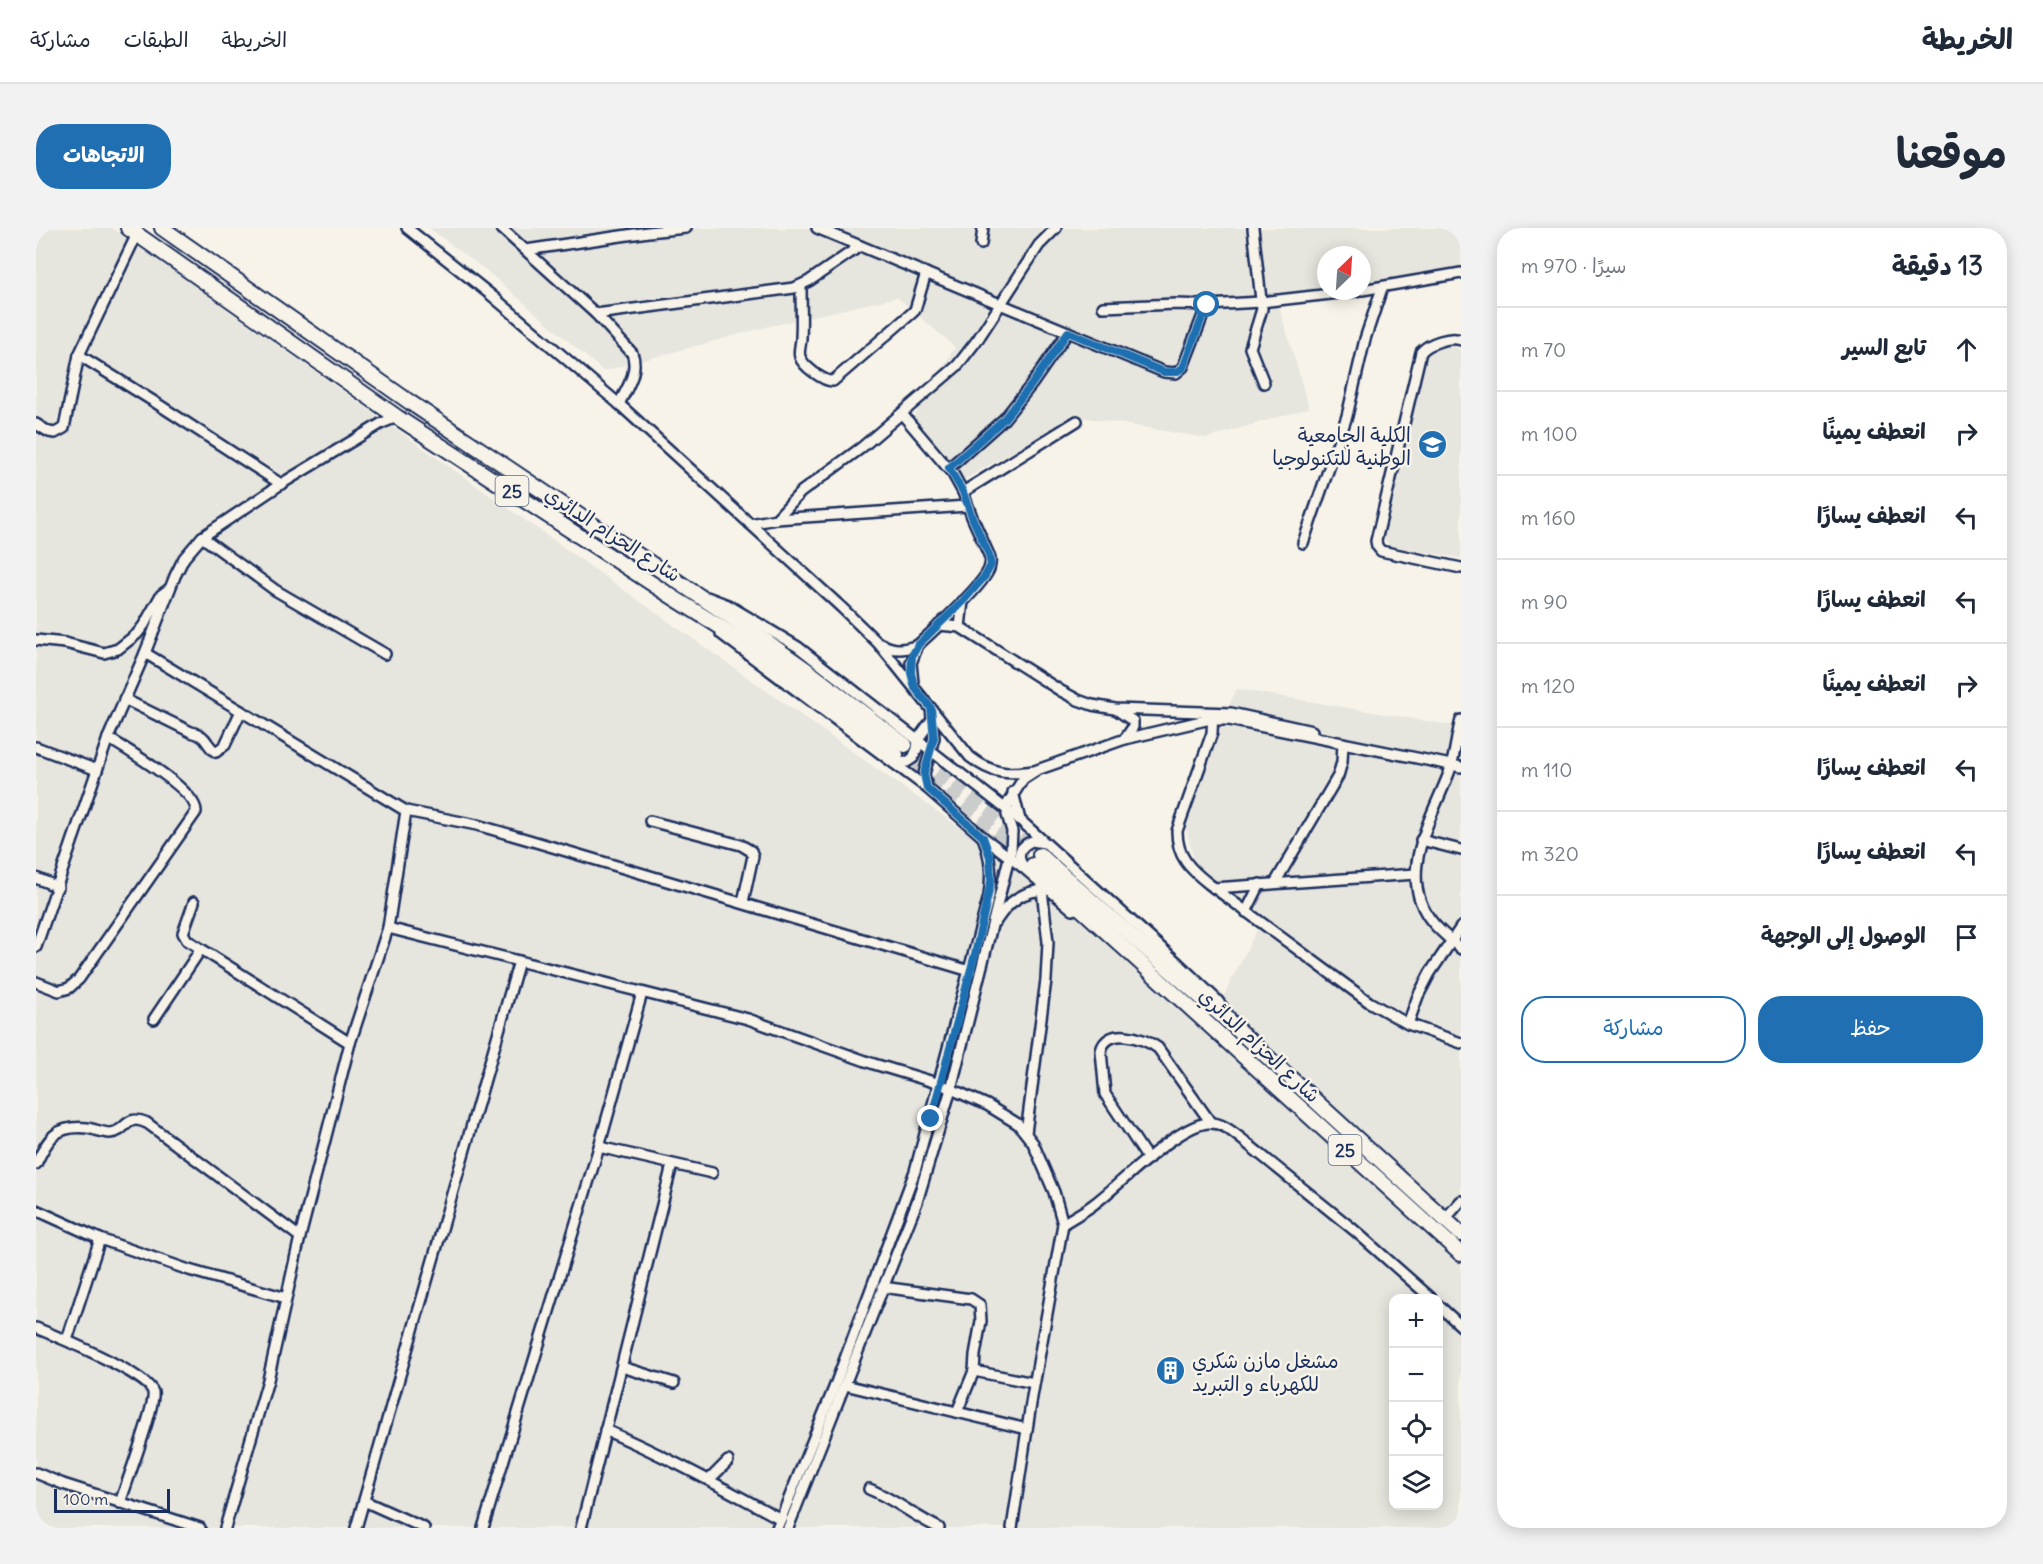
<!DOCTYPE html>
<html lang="ar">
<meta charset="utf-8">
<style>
body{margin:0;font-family:Delius,"Playpen Sans Arabic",sans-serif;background:#f2f2f3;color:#1f2937;direction:rtl}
.controls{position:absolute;right:18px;bottom:18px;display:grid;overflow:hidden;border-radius:12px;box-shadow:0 3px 15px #0003}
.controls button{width:54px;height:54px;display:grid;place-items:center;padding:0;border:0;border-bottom:2px solid #e0e1e3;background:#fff;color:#1f2937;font:30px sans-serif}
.compass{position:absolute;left:1281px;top:18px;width:54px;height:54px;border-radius:50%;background:#fff;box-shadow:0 3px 15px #0003;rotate:25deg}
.scale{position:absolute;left:18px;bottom:15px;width:116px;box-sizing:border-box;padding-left:6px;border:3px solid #1b2f5e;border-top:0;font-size:16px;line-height:21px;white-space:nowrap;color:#1b2f5e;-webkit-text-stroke:4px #f7f3e8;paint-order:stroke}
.stop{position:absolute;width:18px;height:18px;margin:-14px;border:4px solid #1f6fb2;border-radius:50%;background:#fff}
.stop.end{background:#1f6fb2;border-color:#fff;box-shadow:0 2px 6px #0008}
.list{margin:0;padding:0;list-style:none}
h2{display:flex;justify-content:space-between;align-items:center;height:78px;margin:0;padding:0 24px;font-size:26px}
h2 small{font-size:20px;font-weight:400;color:#747a83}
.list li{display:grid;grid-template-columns:39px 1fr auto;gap:18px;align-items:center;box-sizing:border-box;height:84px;padding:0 24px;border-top:2px solid #e0e1e3}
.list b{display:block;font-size:22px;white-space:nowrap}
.list em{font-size:20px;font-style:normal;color:#747a83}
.actions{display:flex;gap:12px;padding:18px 24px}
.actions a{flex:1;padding:14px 0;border:2px solid #1f6fb2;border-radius:24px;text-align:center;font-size:21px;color:#1f6fb2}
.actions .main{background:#1f6fb2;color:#fff}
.icon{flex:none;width:33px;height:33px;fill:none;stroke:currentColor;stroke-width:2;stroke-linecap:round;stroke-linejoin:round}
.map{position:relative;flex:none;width:1425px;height:1300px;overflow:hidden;direction:ltr;border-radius:24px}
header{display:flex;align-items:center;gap:36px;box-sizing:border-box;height:84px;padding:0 30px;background:#fff;border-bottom:2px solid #e0e1e3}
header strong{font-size:28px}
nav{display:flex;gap:33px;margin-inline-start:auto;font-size:21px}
.intro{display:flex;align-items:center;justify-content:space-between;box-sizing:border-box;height:144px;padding:0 36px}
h1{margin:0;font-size:42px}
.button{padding:15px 27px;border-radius:24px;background:#1f6fb2;color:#fff;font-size:21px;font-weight:700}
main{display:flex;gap:36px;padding:0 36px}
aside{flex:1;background:#fff;border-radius:24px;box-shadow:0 3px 15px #0003}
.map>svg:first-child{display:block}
</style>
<header>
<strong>الخريطة</strong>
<nav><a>الخريطة</a><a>الطبقات</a><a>مشاركة</a></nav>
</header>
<div class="intro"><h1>موقعنا</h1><a class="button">الاتجاهات</a></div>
<main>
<aside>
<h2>13 دقيقة<small>سيرًا · 970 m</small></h2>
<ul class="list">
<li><svg class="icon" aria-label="ahead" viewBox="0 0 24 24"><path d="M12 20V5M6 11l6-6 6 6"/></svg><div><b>تابع السير</b></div><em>70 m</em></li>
<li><svg class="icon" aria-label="right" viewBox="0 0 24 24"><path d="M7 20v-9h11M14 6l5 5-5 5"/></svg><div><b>انعطف يمينًا</b></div><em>100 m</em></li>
<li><svg class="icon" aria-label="left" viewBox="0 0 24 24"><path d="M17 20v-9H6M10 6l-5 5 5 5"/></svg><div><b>انعطف يسارًا</b></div><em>160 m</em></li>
<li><svg class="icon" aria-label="left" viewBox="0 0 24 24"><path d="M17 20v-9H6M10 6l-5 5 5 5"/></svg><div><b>انعطف يسارًا</b></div><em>90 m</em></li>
<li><svg class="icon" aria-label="right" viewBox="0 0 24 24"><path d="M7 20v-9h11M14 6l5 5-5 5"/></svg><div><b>انعطف يمينًا</b></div><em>120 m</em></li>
<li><svg class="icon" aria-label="left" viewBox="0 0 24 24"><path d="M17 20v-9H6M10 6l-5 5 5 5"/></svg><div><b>انعطف يسارًا</b></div><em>110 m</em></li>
<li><svg class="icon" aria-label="left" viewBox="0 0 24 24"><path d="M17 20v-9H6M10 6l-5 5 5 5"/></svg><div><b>انعطف يسارًا</b></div><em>320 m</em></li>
<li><svg class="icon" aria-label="arrive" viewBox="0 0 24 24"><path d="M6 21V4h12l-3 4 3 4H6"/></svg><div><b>الوصول إلى الوجهة</b></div></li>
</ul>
<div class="actions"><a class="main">حفظ</a><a>مشاركة</a></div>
</aside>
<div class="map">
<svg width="1425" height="1300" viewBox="0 0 1425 1300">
<rect width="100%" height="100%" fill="#f7f3e8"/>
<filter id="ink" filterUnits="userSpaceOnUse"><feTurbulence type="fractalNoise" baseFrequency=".0167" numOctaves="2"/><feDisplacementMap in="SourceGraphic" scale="12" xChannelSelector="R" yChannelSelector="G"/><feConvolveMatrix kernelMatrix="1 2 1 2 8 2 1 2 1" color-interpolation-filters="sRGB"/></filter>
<g filter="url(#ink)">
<!-- built -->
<g fill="#e6e5de" fill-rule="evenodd">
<path d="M0,0H76L971,633L1187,769L1224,696L1160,641L1145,578L1201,461L1425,499V1300H0ZM1358,1070H1402V1278H1358Z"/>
<polygon points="393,0 1425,0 1425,47 1326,62 1326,27 1290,27 1290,63 1242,75 1273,180 1171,210 1039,188 929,251 871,200 919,119 861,69 734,98 567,143 451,43"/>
<polygon points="1417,117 1425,123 1425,330 1354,318 1346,308 1387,132 1389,126 1395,122"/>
</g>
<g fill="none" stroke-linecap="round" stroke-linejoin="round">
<!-- highway-tunnel -->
<g stroke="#cbcccc" stroke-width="14" stroke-dasharray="14 7" stroke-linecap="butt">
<polyline points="869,517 1004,627"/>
<polyline points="860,527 997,637"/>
</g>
<defs>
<g id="minor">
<path d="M371,0L455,67L583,176L805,379L842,415L934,529C956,546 971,547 998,543"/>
<path d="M465,0L560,86L596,125C603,143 591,160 583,176"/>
<polyline points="781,0 1128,144 1140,145 1147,139 1171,77"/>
<polyline points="1217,0 1226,81 1214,120 1228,155"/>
<polyline points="945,16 947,0"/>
<polyline points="490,22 612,4 650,0"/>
<path d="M765,58C765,75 766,93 765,110C765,117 762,123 764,129C767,138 788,154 797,153L876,85L879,82L890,45"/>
<polyline points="1326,62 1425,45"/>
<polyline points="1067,79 1140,76 1171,77 1225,74 1321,63"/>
<polyline points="560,86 758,60 773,53 824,18"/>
<path d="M1425,112C1414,108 1393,115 1385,124L1340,313L1341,318L1345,323L1425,340"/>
<polyline points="43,127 117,173 245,256"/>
<polyline points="0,196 13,204 19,205 28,200 43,127 101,6"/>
<polyline points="913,240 968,191 996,156 1032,104"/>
<polyline points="927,264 1041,193"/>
<polyline points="740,291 931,278"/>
<polyline points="714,296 740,291 765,264 825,220 921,138 942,111 1003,17 1020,0"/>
<polyline points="166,309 239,362 349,426"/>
<polyline points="1267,315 1311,188 1329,111 1346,60"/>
<polyline points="671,369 692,377 762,419 984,592 1142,735 1181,772 1195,791"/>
<polyline points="903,397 924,399 1025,463 1042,472 1056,477 1079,481 1195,485 1276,503"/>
<polyline points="924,399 927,373"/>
<polyline points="685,406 891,560 947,609 989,641 1037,682"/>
<polyline points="0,412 29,415 68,425 82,421 101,406 108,397 125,367 133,361"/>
<path d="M845,416C858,423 868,422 882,417C898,402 946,359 953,341C955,335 955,332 953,327L936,289L927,264L917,246L866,186"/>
<polyline points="109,425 370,583 441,597 493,612 934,743"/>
<polyline points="877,455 875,435 882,417"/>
<path d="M88,471L155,504C173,508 169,517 180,524L189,517L205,483"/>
<polyline points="1081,482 1097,493 1097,499 1089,511"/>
<path d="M1177,486L1176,505L1141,603C1141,629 1154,641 1173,656L1333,774L1372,796L1425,815"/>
<path d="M1425,492C1420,510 1419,528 1413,545C1395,592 1358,650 1398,696C1406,705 1416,713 1425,721"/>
<polyline points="0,519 61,542"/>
<polyline points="858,535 871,534 877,530 881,521 882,511 895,493"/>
<polyline points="891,560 888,546 898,510 895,480"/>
<polyline points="977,564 984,592"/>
<polyline points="614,593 705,617 715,623 717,628 707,674"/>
<polyline points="1385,612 1425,622"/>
<path d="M987,638C979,626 985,618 996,613L1008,615"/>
<polyline points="0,650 22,659"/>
<polyline points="1239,655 1302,548 1306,534 1307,515"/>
<polyline points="1178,660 1380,646"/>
<polyline points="158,674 147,705 151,712 314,815"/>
<polyline points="1210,684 1224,656"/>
<path d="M960,693C973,673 987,662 1012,662"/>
<polyline points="352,700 712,791 838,836 904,856 951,877 982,896 997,915 1018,964 1027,996 996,1169 976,1300"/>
<polyline points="0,719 72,510 109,425 139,348 148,330 166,309 245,256 346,195 361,189"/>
<path d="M0,754L23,763L33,760L43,751L160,584C162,563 90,521 72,510"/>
<polyline points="118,791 165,721"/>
<polyline points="1372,796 1382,768 1394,745 1425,699"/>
<polyline points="990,905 1010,752 1012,714 1006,662"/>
<polyline points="563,919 676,945"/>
<path d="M1112,931L1069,866L1065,823C1070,798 1107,809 1122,820L1175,895"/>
<path d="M0,936C12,910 20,897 51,900C59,901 66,905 74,905C92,904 88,885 111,895L264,1009"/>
<polyline points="0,982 64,1011 153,1042 250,1070"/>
<polyline points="1409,991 1425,973"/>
<path d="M1027,996C1037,989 1048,984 1058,976C1083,958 1145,893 1175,895C1186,895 1195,903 1203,909L1318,1002L1395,1070"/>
<polyline points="846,1059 935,1071 944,1077 945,1093 939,1127 938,1143 921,1184"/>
<polyline points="1402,1077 1425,1098"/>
<path d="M0,1100C20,1108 112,1146 117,1164C120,1177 90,1256 84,1275"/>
<polyline points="31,1112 64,1011"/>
<polyline points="586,1139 638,1155"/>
<polyline points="938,1143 998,1155"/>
<polyline points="809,1157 991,1201"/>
<path d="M569,1202C630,1228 687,1260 745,1291"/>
<polyline points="0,1245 27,1256 164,1300"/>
<polyline points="673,1252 692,1233"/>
<path d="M833,1261C858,1271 878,1288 903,1300"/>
<polyline points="328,1273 388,1300"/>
<polyline points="189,1300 232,1152 264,1009 314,815 352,700 370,583"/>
<polyline points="320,1300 483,733"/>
<polyline points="447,1300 563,919 606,765"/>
<polyline points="545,1300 636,937"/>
<path d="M741,1300L798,1160L879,943L953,668C956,647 955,630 947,609"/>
<polyline points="752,1300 881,974 915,861 975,622 976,603 971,587 972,575 987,551 1001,542 1089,511 1170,492 1193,492 1425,539"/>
</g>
<g id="highway">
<polyline points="92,0 361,189 635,368 710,415 771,458 860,527"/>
<polyline points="126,0 375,175 717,404 772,443 869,517"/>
<polyline points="1004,627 1203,803 1425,1006"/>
<polyline points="997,637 1425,1026"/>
</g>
</defs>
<!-- minor casing -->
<use href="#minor" stroke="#1b2f5e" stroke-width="14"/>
<!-- highway casing -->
<use href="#highway" stroke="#1b2f5e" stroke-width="18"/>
<!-- minor -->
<use href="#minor" stroke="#f7f3e8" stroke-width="9"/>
<!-- highway -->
<use href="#highway" stroke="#f7f3e8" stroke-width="14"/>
</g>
</g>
<g fill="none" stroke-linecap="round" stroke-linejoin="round" filter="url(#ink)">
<!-- route -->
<polyline stroke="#1f6fb2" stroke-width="8" points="895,891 939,726 955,653 954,629 947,609 891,560 888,546 898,510 895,480 879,460 875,445 876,428 882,417 927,373 949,348 955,337 953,327 936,289 927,264 913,240 968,191 996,156 1032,104 1128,144 1140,144 1147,140 1171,77"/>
</g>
<!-- icons -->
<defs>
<symbol id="university-disc" viewBox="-11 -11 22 22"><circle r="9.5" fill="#1f6fb2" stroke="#f7f3e8"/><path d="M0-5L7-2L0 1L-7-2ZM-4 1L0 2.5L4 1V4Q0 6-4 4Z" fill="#fff"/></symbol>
<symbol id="building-disc" viewBox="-11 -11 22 22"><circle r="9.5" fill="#1f6fb2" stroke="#f7f3e8"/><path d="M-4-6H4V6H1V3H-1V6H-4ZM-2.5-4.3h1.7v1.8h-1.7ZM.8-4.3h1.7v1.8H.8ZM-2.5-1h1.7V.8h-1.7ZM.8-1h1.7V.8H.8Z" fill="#fff"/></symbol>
</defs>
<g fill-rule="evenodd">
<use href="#university-disc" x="1380" y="200" width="33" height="33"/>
<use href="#building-disc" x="1118" y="1126" width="33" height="33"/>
</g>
<g text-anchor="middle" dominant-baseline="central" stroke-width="5" stroke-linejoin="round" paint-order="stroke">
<!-- shield labels -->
<g fill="#f7f3e8" stroke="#5d6a87" stroke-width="1.5">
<rect x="459.5" y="248" width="33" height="30" rx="4.5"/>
<rect x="1292.5" y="907" width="33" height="30" rx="4.5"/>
</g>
<g font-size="18" font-weight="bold" fill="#1b2f5e">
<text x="476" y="263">25</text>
<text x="1309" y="922">25</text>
</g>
<!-- poi labels -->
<g font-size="20" fill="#1b2f5e" stroke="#f7f3e8" text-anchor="end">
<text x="1375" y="206">الكلية الجامعية<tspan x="1375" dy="23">الوطنية للتكنولوجيا</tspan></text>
<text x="1156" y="1132" text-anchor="start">مشغل مازن شكري<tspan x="1156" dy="23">للكهرباء و التبريد</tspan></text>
</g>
<!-- street labels -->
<g font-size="20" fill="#1b2f5e" stroke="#f7f3e8">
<text transform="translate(577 306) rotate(33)">شارع الحزام الدائري</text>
<text transform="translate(1224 817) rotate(43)">شارع الحزام الدائري</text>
</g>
</g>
</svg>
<div class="controls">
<button>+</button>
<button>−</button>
<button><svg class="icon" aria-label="locate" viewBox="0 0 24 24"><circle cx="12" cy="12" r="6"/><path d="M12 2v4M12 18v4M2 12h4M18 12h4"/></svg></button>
<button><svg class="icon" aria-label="layers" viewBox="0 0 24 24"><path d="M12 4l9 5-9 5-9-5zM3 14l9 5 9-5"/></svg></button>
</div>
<svg class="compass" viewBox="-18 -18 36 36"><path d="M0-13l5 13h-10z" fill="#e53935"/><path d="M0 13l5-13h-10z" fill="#747a83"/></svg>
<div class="scale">100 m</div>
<div class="stop" style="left:1171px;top:77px"></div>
<div class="stop end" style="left:895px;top:891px"></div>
</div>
</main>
